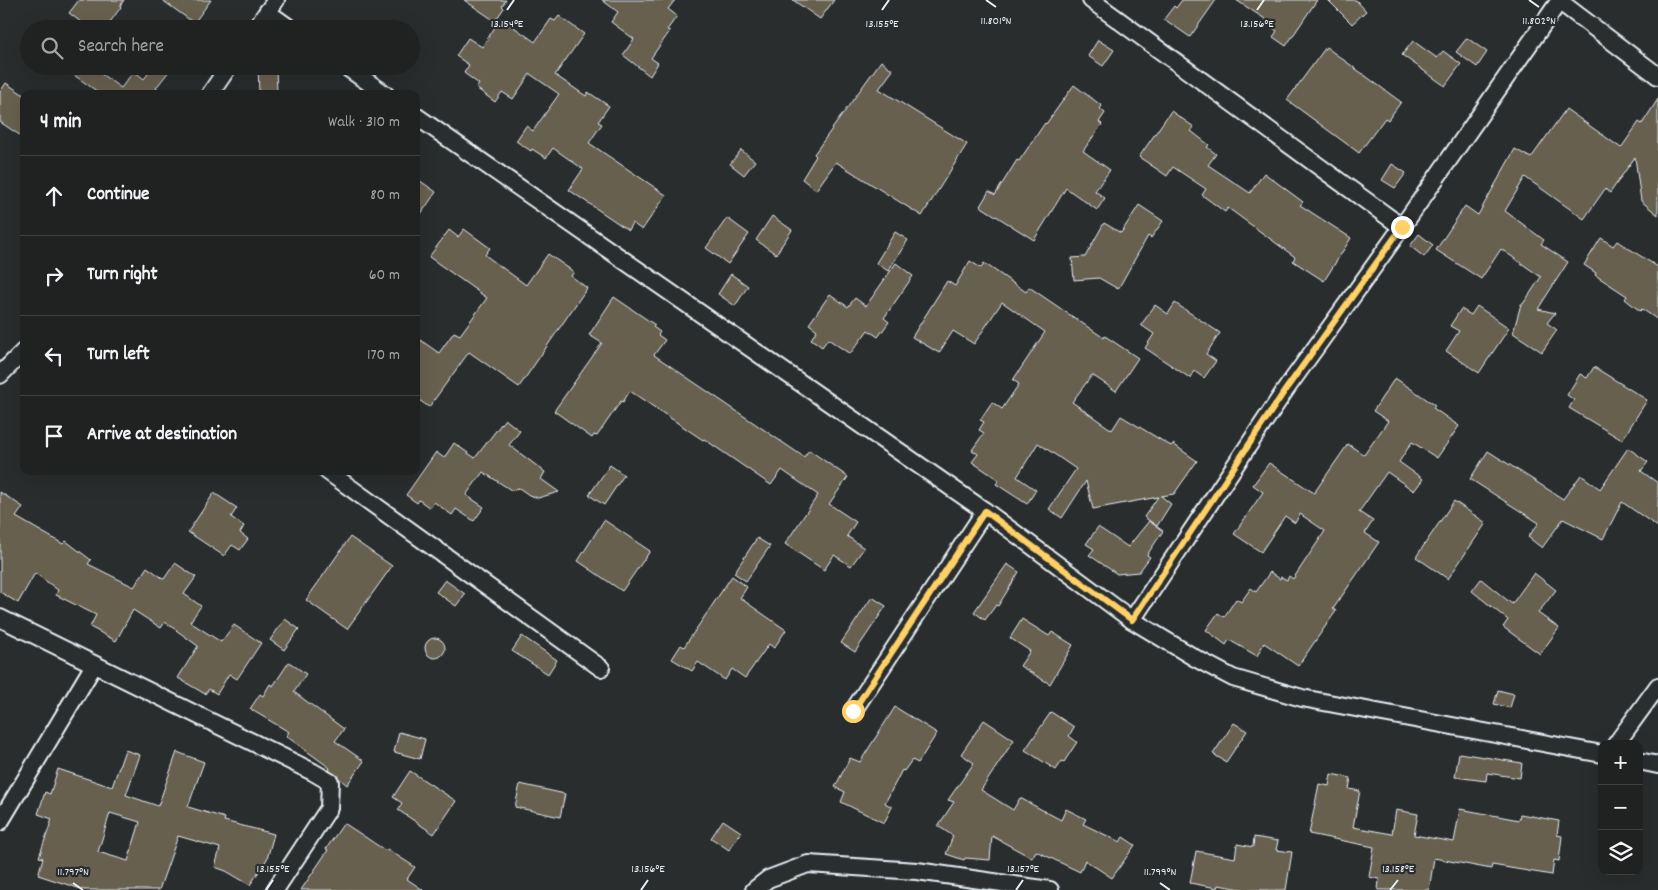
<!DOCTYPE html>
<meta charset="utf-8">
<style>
body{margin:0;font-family:Dekko,sans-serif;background:#2d2f2f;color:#f1f3f6}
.controls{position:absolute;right:15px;bottom:15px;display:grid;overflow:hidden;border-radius:10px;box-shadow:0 5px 20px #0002}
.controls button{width:45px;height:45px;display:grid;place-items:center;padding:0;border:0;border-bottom:1px solid #3d3f40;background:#202222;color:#f1f3f6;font:25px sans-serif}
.stop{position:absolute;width:15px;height:15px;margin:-11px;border:4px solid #ffd166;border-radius:50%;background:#fff}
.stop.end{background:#ffd166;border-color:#fff;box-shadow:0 1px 5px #0008}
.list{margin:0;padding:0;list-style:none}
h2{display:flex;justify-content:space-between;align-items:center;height:65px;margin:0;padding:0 20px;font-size:21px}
h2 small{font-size:16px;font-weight:400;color:#a2a4a5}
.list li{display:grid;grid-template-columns:32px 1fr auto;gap:15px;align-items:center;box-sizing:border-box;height:80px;padding:0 20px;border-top:1px solid #3d3f40}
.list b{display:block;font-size:19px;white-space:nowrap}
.list em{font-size:16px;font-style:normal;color:#a2a4a5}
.icon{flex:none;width:28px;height:28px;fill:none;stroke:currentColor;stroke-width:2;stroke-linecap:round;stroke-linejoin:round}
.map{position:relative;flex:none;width:1658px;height:890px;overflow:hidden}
.search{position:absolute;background:#202222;box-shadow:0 5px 20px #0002;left:20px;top:20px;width:400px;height:55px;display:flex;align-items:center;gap:12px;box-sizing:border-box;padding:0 18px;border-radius:28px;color:#a2a4a5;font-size:19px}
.panel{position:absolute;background:#202222;box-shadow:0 5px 20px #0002;left:20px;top:90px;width:400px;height:385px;border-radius:10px}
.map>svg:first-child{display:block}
</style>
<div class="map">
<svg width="1658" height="890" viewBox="0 0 1658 890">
<rect width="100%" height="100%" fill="#2a2d2e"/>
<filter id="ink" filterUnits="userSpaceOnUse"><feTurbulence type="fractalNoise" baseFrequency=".02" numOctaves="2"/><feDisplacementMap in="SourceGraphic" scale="10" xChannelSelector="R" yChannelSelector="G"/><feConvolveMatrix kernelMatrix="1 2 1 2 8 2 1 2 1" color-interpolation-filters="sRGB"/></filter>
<g filter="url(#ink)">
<!-- building -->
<g fill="#686050" stroke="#e8f1f8" fill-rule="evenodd">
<polygon points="79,0 124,0 120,6 121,7 105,29 90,29 69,13"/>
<polygon points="162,0 211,0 194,23"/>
<polygon points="464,0 506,0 502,6 504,8 495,21"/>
<polygon points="602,0 675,0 668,9 677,16 667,30 670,31 651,58 658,63 650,76 623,55 634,39 611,22 618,12"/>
<polygon points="793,0 834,0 820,19"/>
<polygon points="1182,0 1216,0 1190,37 1164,19 1174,6 1176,8"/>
<polygon points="1236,0 1317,0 1286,46 1273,37 1277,31 1263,21 1265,19"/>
<polygon points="1328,0 1356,0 1366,11 1352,24"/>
<polygon points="559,16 584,34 555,75 586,96 588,92 609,106 598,122 602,124 589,143 666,195 642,230 632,223 628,230 569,190 583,169 553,148 546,158 532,149 531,151 516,141 526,126 533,131 559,94 530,74 513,99 502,92 495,102 476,88 479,84 464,73 469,65 456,56 468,38 482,47 501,18 535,42 551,19 555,21"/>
<polygon points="1467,38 1487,52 1477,67 1456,52"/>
<polygon points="1098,40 1114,50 1103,66 1088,56"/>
<polygon points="1413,41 1437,58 1443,51 1461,64 1445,86 1402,55"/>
<polygon points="1326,47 1401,102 1388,120 1385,118 1359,153 1287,100"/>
<polygon points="881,61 893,70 879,89 967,144 922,216 836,162 816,190 802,179 816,156 814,154"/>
<polygon points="61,66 90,66 121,88 134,71 144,79 154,66 173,66 156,88 163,94 101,94"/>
<polygon points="258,66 276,66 277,94 259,94"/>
<polygon points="6,83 24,95 24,138 0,122 0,92"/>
<polygon points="1074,85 1102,106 1100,109 1105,113 1099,122 1102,124 1083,151 1110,170 1095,191 1105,198 1097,210 1066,188 1034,240 980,206 989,191 995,195 1017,160 1019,161 1045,123 1046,124"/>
<polygon points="1658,99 1658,215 1641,201 1635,157 1610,193 1605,189 1584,219 1525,177 1505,211 1544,240 1541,244 1568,262 1538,309 1555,313 1547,323 1557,330 1542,352 1513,333 1521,304 1523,304 1541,277 1501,249 1481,279 1436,250 1465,206 1478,215 1515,149 1531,158 1566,109 1621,148 1639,122 1642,124"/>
<polygon points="1171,111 1194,127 1191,131 1209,145 1207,147 1216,154 1208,165 1250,193 1264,173 1303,202 1300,205 1351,238 1324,281 1293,261 1295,257 1228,208 1225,212 1202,195 1206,189 1173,167 1167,176 1139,157"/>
<polygon points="741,150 755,161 744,175 730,164"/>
<polygon points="1392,164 1406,173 1395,188 1382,180"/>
<polygon points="416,178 436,192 416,221"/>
<polygon points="1139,205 1163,221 1151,238 1148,236 1118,289 1099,278 1074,280 1072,258 1085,257 1104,223 1121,233"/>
<polygon points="772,216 792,230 776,254 756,240"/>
<polygon points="727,218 749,234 728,264 706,248"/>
<polygon points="464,229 490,248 485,255 526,285 548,254 574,272 571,276 587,288 519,387 469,352 429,407 416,398 416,337 439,353 454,332 460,335 487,298 429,257 449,230 458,237"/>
<polygon points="895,232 908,240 888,271 876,263"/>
<polygon points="1419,234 1433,245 1424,257 1410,246"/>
<polygon points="1601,238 1613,246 1617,241 1658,267 1658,320 1642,309 1640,311 1625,299 1627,296 1595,275 1596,273 1584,265"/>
<polygon points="970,261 981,268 984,263 1026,292 1029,287 1104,338 1105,336 1138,358 1116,391 1092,375 1072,402 1112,430 1121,416 1171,446 1173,444 1197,461 1174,494 1161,496 1171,504 1157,526 1144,517 1158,497 1093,509 1086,481 1062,518 1049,509 1076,469 1038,443 1017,477 1036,490 1027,504 996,484 999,480 972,462 978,454 972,450 984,433 979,430 984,422 980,420 992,402 1002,409 1019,384 1013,380 1045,332 1002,302 974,344 953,331 939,353 912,337 947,281 955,286"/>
<polygon points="896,263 913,276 884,318 889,322 878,337 868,330 850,354 828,339 822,347 811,339 817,330 809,324 830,294 848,307 855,298 866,306"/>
<polygon points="731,274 748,286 735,306 718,294"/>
<polygon points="614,297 655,325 653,327 660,332 658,335 665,340 654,355 804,457 809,450 848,477 829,504 856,522 847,536 864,548 851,566 834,555 824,570 785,544 818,495 782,470 771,485 704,439 703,440 630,391 623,402 621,401 597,436 594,435 592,438 554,411 602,343 589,335"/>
<polygon points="1175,303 1220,333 1206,354 1216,361 1204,378 1194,371 1190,378 1145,348 1154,334 1141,325 1155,305 1168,314"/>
<polygon points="1477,306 1509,328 1479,373 1446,351 1459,331 1450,326 1461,309 1471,315"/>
<polygon points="1594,367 1647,400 1622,440 1569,408 1574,400 1567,395 1580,374 1587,378"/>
<polygon points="1395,378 1435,405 1433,408 1459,426 1437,458 1412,442 1399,462 1423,479 1414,491 1387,472 1359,512 1373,521 1365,533 1379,542 1333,609 1336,611 1298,666 1264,643 1257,656 1229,640 1226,645 1206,630 1218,613 1224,617 1236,599 1241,602 1251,588 1256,592 1270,572 1280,579 1281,577 1287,580 1289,576 1293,579 1325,531 1300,514 1295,523 1285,516 1261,552 1234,534 1263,492 1253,485 1269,463 1314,493 1348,444 1364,455 1388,421 1373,411"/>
<polygon points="505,419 520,431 509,445 545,472 541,479 559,492 538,498 529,495 519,488 511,490 483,472 466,495 484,507 474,521 456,509 452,515 434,502 430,508 419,500 417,503 406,495 436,452 444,458 454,443 475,458"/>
<polygon points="1628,448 1648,462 1641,471 1658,483 1658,527 1622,502 1603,539 1563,519 1542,548 1528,537 1539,523 1470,479 1488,451 1563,499 1581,475 1600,489"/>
<polygon points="610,465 624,475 604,505 589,495"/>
<polygon points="0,492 23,507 16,517 63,544 66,541 91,560 88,564 134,587 147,567 164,579 175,563 196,577 184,594 201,606 190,622 221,642 234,625 261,643 237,679 229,674 217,694 209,689 205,694 178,678 198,646 165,622 161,628 133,610 116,641 90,627 96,615 56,595 58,590 35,573 18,603 0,592"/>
<polygon points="214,493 237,508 231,517 244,526 240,533 248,539 240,550 232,545 224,556 188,532"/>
<polygon points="1454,501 1486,523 1448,579 1416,557"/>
<polygon points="604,520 650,551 622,591 578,561"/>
<polygon points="1149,521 1163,531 1147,555 1150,557 1139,572 1117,574 1089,555 1094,549 1086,544 1098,527 1128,547"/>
<polygon points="350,537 392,566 347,629 306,600"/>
<polygon points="757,538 770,546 746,581 734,573"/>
<polygon points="1007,564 1019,572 998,606 996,605 985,620 974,612"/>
<polygon points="1534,573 1556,590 1538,613 1559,628 1540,654 1503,627 1508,620 1472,591 1481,579 1512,604"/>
<polygon points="732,576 747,587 740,598 786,630 774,648 769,644 745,678 732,669 725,680 698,662 692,671 672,659 681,645 684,647"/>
<polygon points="445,580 465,594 456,606 436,592"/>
<polygon points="872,597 886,606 855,652 841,643"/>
<polygon points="285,619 299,629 284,650 270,640"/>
<polygon points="1022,619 1049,636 1052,632 1073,645 1050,684 1020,666 1030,651 1010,638"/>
<polygon points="522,636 557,660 548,674 512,651"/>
<circle cx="435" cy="648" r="10"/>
<polygon points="289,662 306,674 294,692 344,729 335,741 364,761 347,785 329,770 330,768 286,736 289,732 250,709 260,694 263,696 270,684 273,686"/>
<polygon points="1498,690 1514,694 1510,708 1494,704"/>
<polygon points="895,707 937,733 918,763 912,760 904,771 902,770 885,803 892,807 884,823 841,802 845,792 835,787 850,758 860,762"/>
<polygon points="1051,712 1074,727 1069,736 1077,742 1064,762 1062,761 1056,770 1025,750"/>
<polygon points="984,720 1014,740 981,790 1013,810 1020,798 1061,820 1066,809 1086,819 1083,824 1120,842 1123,837 1135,845 1112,878 1085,860 1080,872 1036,851 1032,858 992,836 990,860 965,858 964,860 946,854 953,836 938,826 954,802 948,800 974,763 961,754"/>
<polygon points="1234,723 1247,731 1226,762 1213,754"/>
<polygon points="399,732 425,739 420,759 394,752"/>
<path d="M125,750L140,755L126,795L158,806L177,752L204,762L188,807L225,818L224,821L274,834L267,859L250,885L226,871L215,867L220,848L178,836L159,890H84L38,875L43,858L39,857L52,819L38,814L45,792L50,794L58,769L112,787ZM110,813L140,822L128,861L98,852Z"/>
<polygon points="1459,753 1522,763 1520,778 1487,773 1486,781 1455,777"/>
<polygon points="410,771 456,801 434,834 398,810 402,803 393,797"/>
<polygon points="1331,774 1351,778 1349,789 1360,791 1353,827 1392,834 1396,810 1418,814 1414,835 1454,842 1460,809 1519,820 1520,814 1559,821 1557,835 1562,836 1559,861 1554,860 1552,875 1492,865 1491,869 1434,858 1429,890 1378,890 1379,879 1369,877 1374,847 1309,834 1319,784 1329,786"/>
<polygon points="520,784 565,794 560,817 515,807"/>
<polygon points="723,820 741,832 729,850 711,838"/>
<polygon points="344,823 386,851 387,849 415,867 407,879 423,890 301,890 328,850 326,849"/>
<polygon points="1254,837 1278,841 1276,850 1292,852 1286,890 1247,890 1218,885 1217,888 1190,883 1196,851 1235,858 1237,844 1253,847"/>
</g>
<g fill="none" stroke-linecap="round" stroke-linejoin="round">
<defs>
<g id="minor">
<polyline points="1091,0 1402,227"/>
<polyline points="1559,1 1658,76"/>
<polyline points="267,12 291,29"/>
<polyline points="255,29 276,0"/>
<polyline points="345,66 385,94"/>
<polyline points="210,94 229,66"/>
<polyline points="416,116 985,511 1132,620 1195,658 1233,678 1302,698 1602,754"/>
<polyline points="0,375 24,351"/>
<polyline points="327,471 601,668"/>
<polyline points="0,618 313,772 330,782 329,808 275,890"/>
<polyline points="1132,620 1286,389 1402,227 1560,0"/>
<polyline points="853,711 985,511"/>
<polyline points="1616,744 1658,686"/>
<polyline points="1639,761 1658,765"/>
<polyline points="0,822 94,665"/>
<polyline points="754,890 768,879 808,864 917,871 1050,890"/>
</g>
</defs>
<!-- minor casing -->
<use href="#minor" stroke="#e8f1f8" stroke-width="20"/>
<!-- minor -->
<use href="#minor" stroke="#2a2d2e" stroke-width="16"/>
</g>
</g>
<g fill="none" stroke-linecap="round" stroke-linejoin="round" filter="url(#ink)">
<!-- route -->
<polyline stroke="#ffd166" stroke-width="6" points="853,711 985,511 1132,620 1286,389 1402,227"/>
</g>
<!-- ticks -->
<path fill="none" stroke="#e8f1f8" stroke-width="2" d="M986,0L996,7M1529,0L1539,7M507,10L514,0M882,10L889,0M1257,10L1264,0M73,883L83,890M1160,883L1170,890M266,890L273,880M641,890L648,880M1016,890L1023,880M1390,890L1398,880"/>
<g font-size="12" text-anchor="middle" fill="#e8f1f8" stroke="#2a2d2e" stroke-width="4.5" stroke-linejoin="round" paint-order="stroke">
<text x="996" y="24">11.801°N</text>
<text x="1539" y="24">11.802°N</text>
<text x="507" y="27">13.154°E</text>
<text x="882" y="27">13.155°E</text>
<text x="1257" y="27">13.156°E</text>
<text x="273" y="872">13.155°E</text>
<text x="648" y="872">13.156°E</text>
<text x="1023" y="872">13.157°E</text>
<text x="1398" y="872">13.158°E</text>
<text x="73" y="875">11.797°N</text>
<text x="1160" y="875">11.799°N</text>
</g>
</svg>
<div class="controls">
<button>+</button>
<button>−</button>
<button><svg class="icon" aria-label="layers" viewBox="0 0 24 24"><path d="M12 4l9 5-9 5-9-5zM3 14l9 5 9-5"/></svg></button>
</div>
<div class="stop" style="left:853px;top:711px"></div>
<div class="stop end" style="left:1402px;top:227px"></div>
<div class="search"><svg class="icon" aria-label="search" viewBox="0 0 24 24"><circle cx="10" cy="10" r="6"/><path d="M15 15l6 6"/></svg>Search here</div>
<section class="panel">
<h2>4 min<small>Walk · 310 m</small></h2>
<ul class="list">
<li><svg class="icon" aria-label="ahead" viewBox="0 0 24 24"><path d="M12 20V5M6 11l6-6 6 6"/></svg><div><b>Continue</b></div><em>80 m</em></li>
<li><svg class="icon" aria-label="right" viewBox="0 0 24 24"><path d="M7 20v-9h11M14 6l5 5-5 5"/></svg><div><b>Turn right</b></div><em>60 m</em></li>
<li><svg class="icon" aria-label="left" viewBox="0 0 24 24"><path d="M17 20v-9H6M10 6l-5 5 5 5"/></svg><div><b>Turn left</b></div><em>170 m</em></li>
<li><svg class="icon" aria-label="arrive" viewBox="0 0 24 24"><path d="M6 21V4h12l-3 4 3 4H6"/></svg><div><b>Arrive at destination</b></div></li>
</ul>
</section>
</div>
